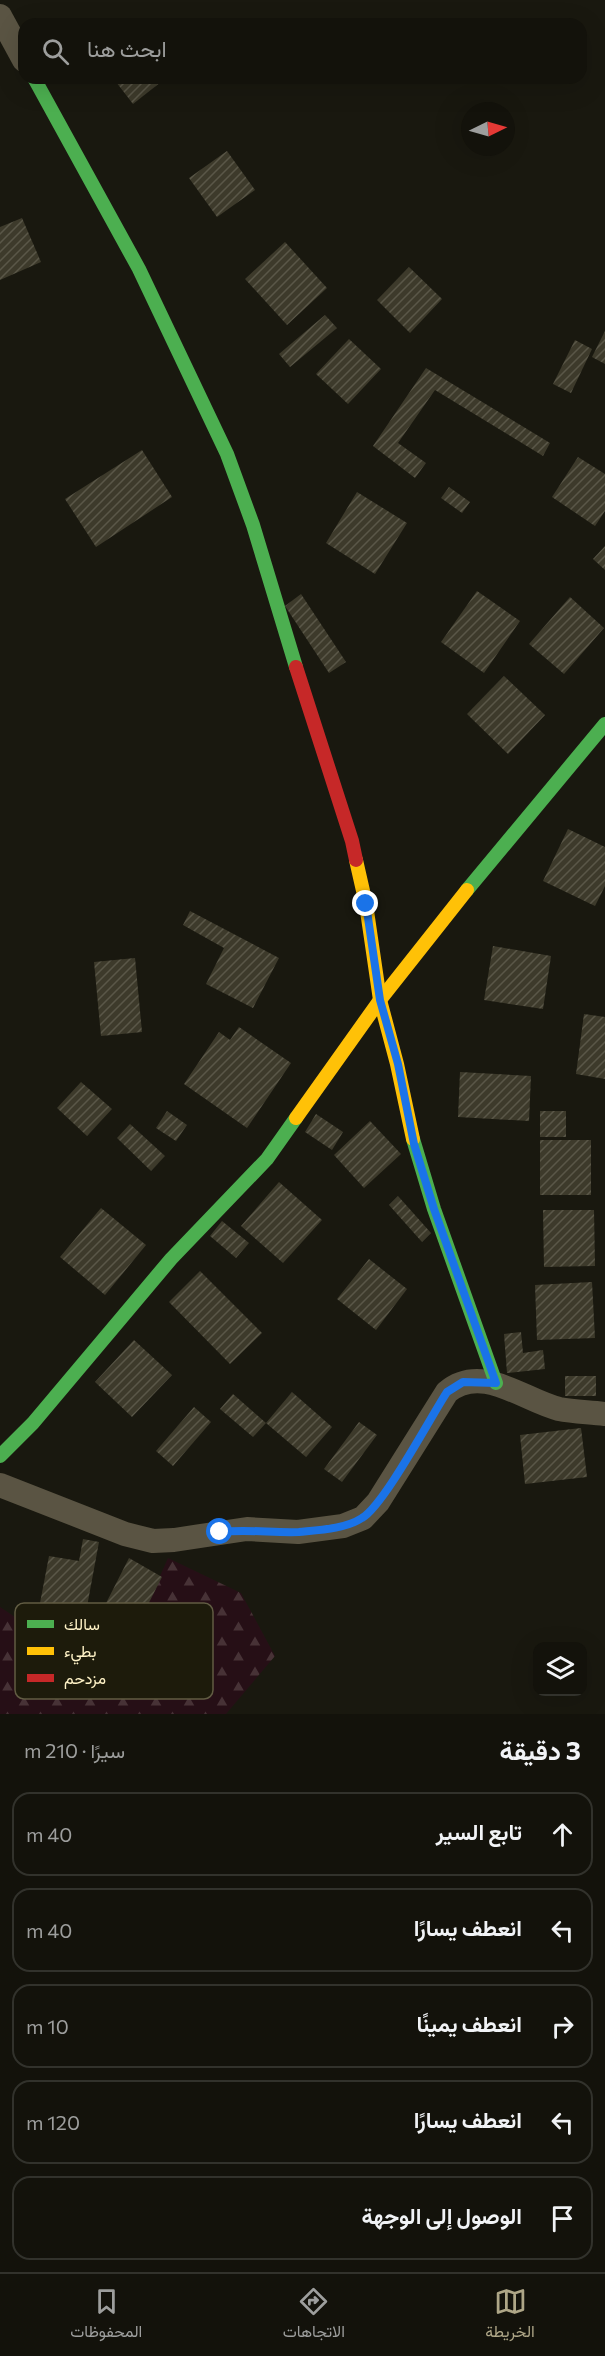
<!DOCTYPE html>
<html lang="ar">
<meta charset="utf-8">
<style>
body{margin:0;font-family:Commissioner,Vazirmatn,sans-serif;background:#1c1b14;color:#f1f3f6;direction:rtl}
.controls{position:absolute;right:18px;bottom:18px;display:grid;overflow:hidden;border-radius:12px;box-shadow:0 6px 24px #0002}
.controls button{width:54px;height:54px;display:grid;place-items:center;padding:0;border:0;border-bottom:2px solid #32322c;background:#13120b;color:#f1f3f6;font:30px sans-serif}
.compass{position:absolute;left:461px;top:102px;width:54px;height:54px;border-radius:50%;background:#13120b;box-shadow:0 6px 24px #0002;rotate:85deg}
.stop{position:absolute;width:18px;height:18px;margin:-14px;border:4px solid #1a73e8;border-radius:50%;background:#fff}
.stop.end{background:#1a73e8;border-color:#fff;box-shadow:0 2px 6px #0008}
.list{margin:0;padding:0;list-style:none}
h2{display:flex;justify-content:space-between;align-items:center;height:78px;margin:0;padding:0 24px;font-size:26px}
h2 small{font-size:20px;font-weight:400;color:#9d9e9d}
.list li{display:grid;grid-template-columns:39px 1fr auto;gap:18px;align-items:center;box-sizing:border-box;height:84px;margin:0 12px 12px;padding:0 12px;border:2px solid #32322c;border-radius:18px}
.list b{display:block;font-size:22px;white-space:nowrap}
.list em{font-size:20px;font-style:normal;color:#9d9e9d}
.icon{flex:none;width:33px;height:33px;fill:none;stroke:currentColor;stroke-width:2;stroke-linecap:round;stroke-linejoin:round}
.map{position:relative;flex:none;width:605px;height:1714px;overflow:hidden;direction:ltr}
.search{position:absolute;background:#13120b;box-shadow:0 6px 24px #0002;left:18px;right:18px;top:18px;height:66px;display:flex;align-items:center;gap:15px;box-sizing:border-box;padding:0 21px;border-radius:18px;color:#9d9e9d;font-size:22px}
.sheet{height:558px;background:#13120b}
nav{display:flex;justify-content:space-around;align-items:center;box-sizing:border-box;height:84px;border-top:2px solid #32322c;background:#13120b;font-size:16px;color:#9d9e9d}
nav a{display:grid;justify-items:center;gap:3px}
nav .on{color:#aea687}
.map>svg:first-child{display:block}
</style>
<div class="map">
<svg width="605" height="1714" viewBox="0 0 605 1714">
<defs>
<pattern id="forest-firs" width="22" height="20" patternUnits="userSpaceOnUse" patternTransform="scale(1.5)"><rect width="22" height="20" fill="#260f16"/><path d="M5 1l3.5 6h-7zM16 11l3.5 6h-7z" fill="#473236"/></pattern>
<pattern id="building-hatch" width="6" height="6" patternUnits="userSpaceOnUse" patternTransform="scale(1.5)"><rect width="6" height="6" fill="#3d3a2b"/><path d="M-1 1l2-2M0 6l6-6M5 7l2-2" fill="none" stroke="#5a5748"/></pattern>
</defs>
<rect width="100%" height="100%" fill="#19180f"/>
<!-- forest -->
<polygon fill="url(#forest-firs)" points="168,1558 241,1593 275,1656 226,1714 0,1714 0,1607 113,1682"/>
<!-- building -->
<g fill="url(#building-hatch)">
<polygon points="113,78 166,78 133,104"/>
<polygon points="227,151 255,190 217,217 189,178"/>
<polygon points="22,218 41,262 0,280 0,227"/>
<polygon points="285,242 327,288 287,325 245,279"/>
<polygon points="409,267 442,299 410,333 377,300"/>
<polygon points="325,315 337,328 290,367 279,354"/>
<polygon points="605,331 605,364 592,357"/>
<polygon points="349,339 381,369 348,404 316,374"/>
<polygon points="575,340 592,349 571,393 553,384"/>
<polygon points="426,368 550,443 543,456 435,390 398,443 426,463 415,478 373,446"/>
<polygon points="142,450 172,497 96,547 65,499"/>
<polygon points="578,457 605,474 605,511 595,526 552,497"/>
<polygon points="449,487 470,502 462,513 441,498"/>
<polygon points="357,492 407,523 375,574 326,543"/>
<polygon points="605,546 605,570 593,559"/>
<polygon points="477,591 520,621 484,673 441,642"/>
<polygon points="301,594 346,662 329,673 285,606"/>
<polygon points="570,597 604,628 564,674 529,644"/>
<polygon points="504,676 545,715 508,754 467,714"/>
<polygon points="568,829 605,847 605,886 595,906 543,881"/>
<polygon points="190,911 279,958 253,1008 206,984 224,948 183,925"/>
<polygon points="493,946 551,956 543,1009 484,1000"/>
<polygon points="135,958 142,1032 101,1036 94,962"/>
<polygon points="584,1014 605,1017 605,1079 576,1074"/>
<polygon points="239,1027 291,1063 247,1128 184,1084 219,1032 230,1040"/>
<polygon points="460,1072 531,1076 529,1121 458,1117"/>
<polygon points="81,1082 112,1109 87,1136 57,1108"/>
<polygon points="167,1111 187,1125 176,1141 156,1128"/>
<rect x="540" y="1111" width="26" height="26"/>
<polygon points="316,1114 343,1132 332,1150 305,1132"/>
<polygon points="370,1121 401,1154 364,1188 334,1155"/>
<polygon points="130,1124 165,1156 151,1171 117,1138"/>
<rect x="540" y="1140" width="51" height="55"/>
<polygon points="279,1182 322,1220 283,1263 241,1226"/>
<polygon points="398,1196 431,1233 422,1242 389,1205"/>
<polygon points="101,1208 146,1245 105,1295 60,1257"/>
<polygon points="543,1210 594,1210 595,1266 544,1267"/>
<polygon points="222,1221 249,1243 236,1258 210,1236"/>
<polygon points="369,1259 407,1289 376,1330 337,1299"/>
<polygon points="200,1271 262,1333 230,1364 169,1302"/>
<polygon points="592,1282 595,1338 537,1340 535,1285"/>
<polygon points="521,1332 523,1353 543,1350 545,1369 507,1373 504,1334"/>
<polygon points="134,1340 172,1375 132,1417 95,1382"/>
<rect x="565" y="1376" width="31" height="20"/>
<polygon points="292,1392 332,1427 306,1457 266,1423"/>
<polygon points="233,1394 266,1423 253,1437 220,1409"/>
<polygon points="194,1407 211,1422 173,1466 156,1451"/>
<polygon points="359,1422 377,1435 342,1482 324,1469"/>
<polygon points="581,1428 587,1477 525,1484 520,1435"/>
<polygon points="83,1539 99,1542 86,1612 40,1603 49,1556 79,1561"/>
<polygon points="129,1558 162,1577 106,1687 72,1670"/>
</g>
<g fill="none" stroke-linecap="round" stroke-linejoin="round">
<!-- street -->
<g stroke="#5a5443" stroke-width="24">
<polyline points="0,16 24,60"/>
<path d="M0,1485L125,1534L153,1541L174,1540L247,1529L298,1532L343,1526L363,1518L378,1502L447,1392C482,1363 523,1400 559,1409C574,1412 590,1412 605,1414"/>
</g>
<!-- fast -->
<g stroke="#4caf50" stroke-width="14">
<polyline points="34,78 139,269 227,454 253,525 296,667"/>
<polyline points="467,890 605,724"/>
<polyline points="413,1139 434,1209 496,1383"/>
<polyline points="0,1456 33,1423 171,1259 267,1159 296,1118"/>
</g>
<!-- slow -->
<g stroke="#ffc107" stroke-width="14">
<polyline points="356,860 366,904 380,1000 397,1064 413,1139"/>
<polyline points="296,1118 380,1000 467,890"/>
</g>
<!-- jam -->
<polyline stroke="#c62828" stroke-width="14" points="296,667 352,841 356,860"/>
</g>
<g fill="none" stroke-linecap="round" stroke-linejoin="round">
<!-- route -->
<path stroke="#1a73e8" stroke-width="8" d="M220,1532C247,1529 273,1533 299,1532C319,1530 345,1529 362,1518C384,1505 430,1418 447,1392L463,1382L496,1383L434,1209L414,1144L398,1064L380,1000L366,904"/>
</g>
<!-- legend -->
<rect x="15" y="1603" width="198" height="96" rx="9" fill="#1d1b0b" stroke="#615c43" stroke-width="1.5"/>
<rect x="27" y="1620" width="27" height="8" fill="#4caf50"/>
<rect x="27" y="1647" width="27" height="8" fill="#ffc107"/>
<rect x="27" y="1674" width="27" height="8" fill="#c62828"/>
<g font-size="16" fill="#fff3c7">
<text x="64" y="1630">سالك</text>
<text x="64" y="1657">بطيء</text>
<text x="64" y="1684">مزدحم</text>
</g>
</svg>
<div class="controls">
<button><svg class="icon" aria-label="layers" viewBox="0 0 24 24"><path d="M12 4l9 5-9 5-9-5zM3 14l9 5 9-5"/></svg></button>
</div>
<svg class="compass" viewBox="-18 -18 36 36"><path d="M0-13l5 13h-10z" fill="#e53935"/><path d="M0 13l5-13h-10z" fill="#9d9e9d"/></svg>
<div class="stop" style="left:220px;top:1532px"></div>
<div class="stop end" style="left:366px;top:904px"></div>
<div class="search"><svg class="icon" aria-label="search" viewBox="0 0 24 24"><circle cx="10" cy="10" r="6"/><path d="M15 15l6 6"/></svg>ابحث هنا</div>
</div>
<section class="sheet">
<h2>3 دقيقة<small>سيرًا · 210 m</small></h2>
<ul class="list">
<li><svg class="icon" aria-label="ahead" viewBox="0 0 24 24"><path d="M12 20V5M6 11l6-6 6 6"/></svg><div><b>تابع السير</b></div><em>40 m</em></li>
<li><svg class="icon" aria-label="left" viewBox="0 0 24 24"><path d="M17 20v-9H6M10 6l-5 5 5 5"/></svg><div><b>انعطف يسارًا</b></div><em>40 m</em></li>
<li><svg class="icon" aria-label="right" viewBox="0 0 24 24"><path d="M7 20v-9h11M14 6l5 5-5 5"/></svg><div><b>انعطف يمينًا</b></div><em>10 m</em></li>
<li><svg class="icon" aria-label="left" viewBox="0 0 24 24"><path d="M17 20v-9H6M10 6l-5 5 5 5"/></svg><div><b>انعطف يسارًا</b></div><em>120 m</em></li>
<li><svg class="icon" aria-label="arrive" viewBox="0 0 24 24"><path d="M6 21V4h12l-3 4 3 4H6"/></svg><div><b>الوصول إلى الوجهة</b></div></li>
</ul>
</section>
<nav>
<a class="on"><svg class="icon" aria-label="map" viewBox="0 0 24 24"><path d="M3 6l6-2 6 2 6-2v14l-6 2-6-2-6 2zM9 4v14M15 6v14"/></svg>الخريطة</a>
<a><svg class="icon" aria-label="directions" viewBox="0 0 24 24"><path d="M12 3l9 9-9 9-9-9zM9 14v-3h6M13 9l2 2-2 2"/></svg>الاتجاهات</a>
<a><svg class="icon" aria-label="saved" viewBox="0 0 24 24"><path d="M7 4h10v16l-5-4-5 4z"/></svg>المحفوظات</a>
</nav>
